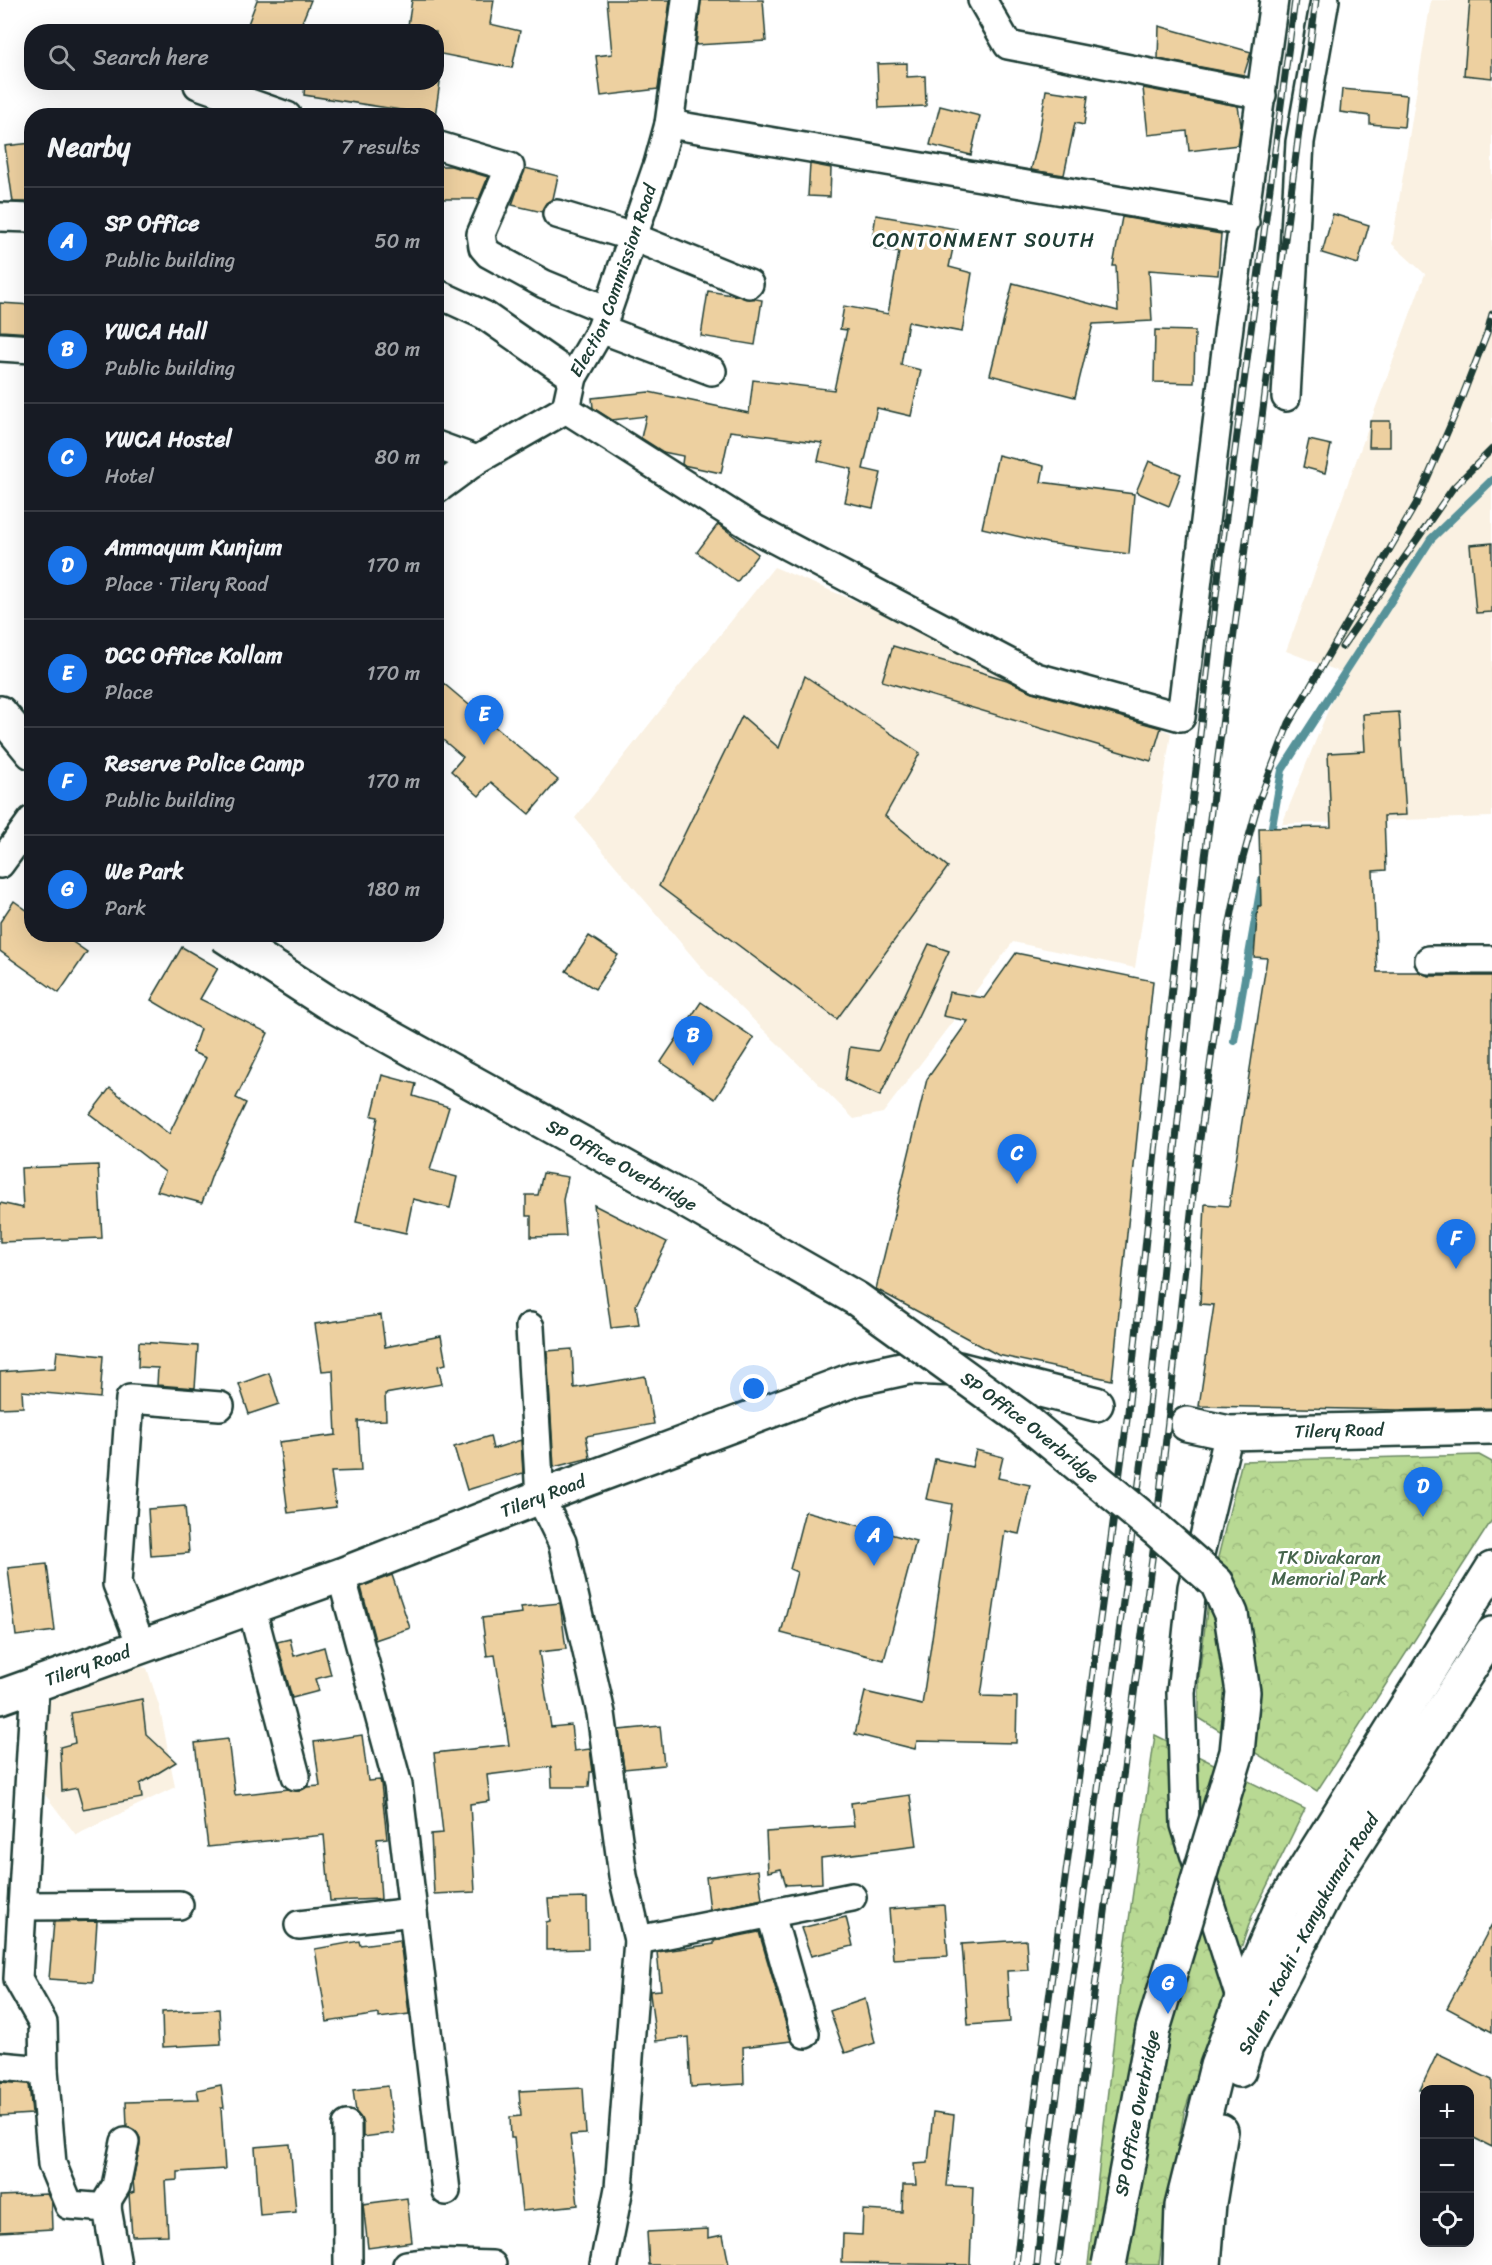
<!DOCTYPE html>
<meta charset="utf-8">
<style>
body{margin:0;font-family:Sriracha,sans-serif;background:#20242c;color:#f1f3f6}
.controls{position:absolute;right:18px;bottom:18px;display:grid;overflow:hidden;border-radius:12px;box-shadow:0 6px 24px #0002}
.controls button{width:54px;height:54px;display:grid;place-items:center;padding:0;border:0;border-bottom:2px solid #363941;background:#171b24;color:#f1f3f6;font:30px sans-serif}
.you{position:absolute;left:754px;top:1389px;width:21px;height:21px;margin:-15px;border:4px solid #fff;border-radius:50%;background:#1a73e8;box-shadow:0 0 0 9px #1a73e833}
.badge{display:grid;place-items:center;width:39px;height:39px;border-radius:50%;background:#1a73e8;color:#fff;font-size:20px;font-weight:700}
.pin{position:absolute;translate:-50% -50px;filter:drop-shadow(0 2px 3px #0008)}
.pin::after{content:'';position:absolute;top:32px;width:21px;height:18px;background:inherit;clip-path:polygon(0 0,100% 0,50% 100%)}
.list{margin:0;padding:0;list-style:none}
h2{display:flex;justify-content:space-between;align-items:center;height:78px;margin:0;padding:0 24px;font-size:26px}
h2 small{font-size:20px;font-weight:400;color:#9ea1a6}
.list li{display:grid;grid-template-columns:39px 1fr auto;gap:18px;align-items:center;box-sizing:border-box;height:108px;padding:0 24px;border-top:2px solid #363941}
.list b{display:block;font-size:22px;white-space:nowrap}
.list p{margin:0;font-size:20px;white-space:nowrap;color:#9ea1a6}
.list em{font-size:20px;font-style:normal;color:#9ea1a6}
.icon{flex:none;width:33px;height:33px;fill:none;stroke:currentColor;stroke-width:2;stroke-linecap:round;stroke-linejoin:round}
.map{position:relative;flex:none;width:1492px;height:2265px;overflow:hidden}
.search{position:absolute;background:#171b24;box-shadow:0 6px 24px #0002;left:24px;top:24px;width:420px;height:66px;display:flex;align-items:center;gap:15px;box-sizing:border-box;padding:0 21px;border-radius:24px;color:#9ea1a6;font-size:22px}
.panel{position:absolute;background:#171b24;box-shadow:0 6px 24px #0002;left:24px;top:108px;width:420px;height:834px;border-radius:24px}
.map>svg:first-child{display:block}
</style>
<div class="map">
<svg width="1492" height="2265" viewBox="0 0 1492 2265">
<defs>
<pattern id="park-crowns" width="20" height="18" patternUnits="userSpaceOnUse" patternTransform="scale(1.5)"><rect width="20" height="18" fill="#b8d993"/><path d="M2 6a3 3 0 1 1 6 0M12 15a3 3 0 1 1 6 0" fill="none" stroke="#9ebb7f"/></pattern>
</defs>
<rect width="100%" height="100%" fill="#fff"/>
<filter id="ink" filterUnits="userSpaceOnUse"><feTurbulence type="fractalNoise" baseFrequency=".0167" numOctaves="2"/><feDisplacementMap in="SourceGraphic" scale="12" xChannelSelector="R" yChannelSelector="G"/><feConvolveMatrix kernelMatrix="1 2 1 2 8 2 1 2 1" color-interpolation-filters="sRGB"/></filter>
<g filter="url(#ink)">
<!-- built -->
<g fill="#faf1e2">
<polygon points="1431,0 1492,0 1492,817 1282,824 1343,673 1286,651 1425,274 1392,244"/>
<polygon points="774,567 1171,733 1135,968 1013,942 883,1113 854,1119 708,975 575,818"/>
<polygon points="113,1662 147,1668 160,1709 175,1787 76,1835 40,1788 34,1710"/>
</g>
<!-- park -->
<g fill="url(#park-crowns)" stroke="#6c8b64" stroke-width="1.5">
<polygon points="1479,1455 1492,1462 1492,1520 1317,1791 1199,1718 1199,1677 1209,1593 1242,1461"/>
<polygon points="1155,1735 1305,1809 1252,1916 1184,2113 1164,2223 1159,2265 1088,2265 1121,1977"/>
</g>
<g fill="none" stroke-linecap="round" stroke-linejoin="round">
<!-- stream -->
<g stroke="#579299" stroke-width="8">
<polyline points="1270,838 1282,770 1431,539 1492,480"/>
<polyline points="1234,1041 1262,880"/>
</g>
</g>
<!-- building -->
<g fill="#edd0a0" stroke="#1f3d34" stroke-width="1.5">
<polygon points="257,0 311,0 298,32 245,32"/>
<polygon points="412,0 494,0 490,24 520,31 512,68 436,53 436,32 407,32"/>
<polygon points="607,0 670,0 658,89 601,96 596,56 612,54"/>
<polygon points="701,0 763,0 766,41 696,45"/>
<polygon points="1470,0 1492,0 1492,78 1464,75"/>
<polygon points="1159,26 1251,52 1244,75 1158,59"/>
<polygon points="907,63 907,77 925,76 926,106 879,108 877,64"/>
<polygon points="305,82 440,82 435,116 413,116 413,112 304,95"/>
<polygon points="1143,88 1238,106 1241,125 1238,145 1189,151 1187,131 1148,135"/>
<polygon points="1342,89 1407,95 1404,127 1370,124 1370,116 1340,112"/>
<polygon points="1046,90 1088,96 1084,125 1075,123 1064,175 1031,170 1038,141"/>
<polygon points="940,106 980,116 971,155 930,145"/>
<polygon points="32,143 32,202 13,202 5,146"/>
<polygon points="810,164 831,168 830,197 808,196"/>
<polygon points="436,166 451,166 488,177 479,199 436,199"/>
<polygon points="525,168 558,176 553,199 546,203 542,212 512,205"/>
<polygon points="1333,214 1369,225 1358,264 1322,253"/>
<polygon points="876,215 957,229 949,267 972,273 962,332 908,322 901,365 921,370 911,416 877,408 863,469 881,473 873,508 845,502 852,469 818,461 822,443 730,431 721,473 683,465 682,464 683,456 663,452 641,438 646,416 612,420 593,408 592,398 649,392 749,413 753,380 834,390 847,330 840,329 844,306 888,314 899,252 871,247"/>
<polygon points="1122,217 1221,234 1218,275 1149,270 1152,321 1093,324 1075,397 990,375 1013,283 1118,311 1116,266 1113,266"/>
<polygon points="708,291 762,300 755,345 701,336"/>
<polygon points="0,303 32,305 32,333 0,331"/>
<polygon points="1155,330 1195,331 1194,383 1154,382"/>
<polygon points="1370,421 1390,421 1390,447 1369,447"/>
<polygon points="1309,440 1331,445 1325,473 1303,467"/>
<polygon points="998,455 1044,466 1041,482 1134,494 1129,554 1047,543 982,528"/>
<polygon points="1149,461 1181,474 1169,506 1136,492"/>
<polygon points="718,524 758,554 737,582 697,552"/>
<polygon points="1492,543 1492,612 1476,613 1470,545"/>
<polygon points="893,646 1007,680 1032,692 1161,728 1151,761 882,681"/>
<polygon points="805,676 920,753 885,816 948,867 837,1019 659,886 742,716 779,748"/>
<polygon points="436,677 558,780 529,814 491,782 479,796 451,771 463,757 436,734"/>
<polygon points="1399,712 1406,815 1384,816 1386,870 1373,871 1377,972 1419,972 1429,976 1492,976 1492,1408 1398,1410 1199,1406 1214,1305 1200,1304 1205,1204 1229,1206 1267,958 1254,957 1258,906 1261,906 1259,828 1331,827 1328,753 1365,751 1363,714"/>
<polygon points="14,901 32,914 32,934 61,934 87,952 59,993 0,951 0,922"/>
<polygon points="589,936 618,955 595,989 566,971"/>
<polygon points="929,944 949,951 880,1096 845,1080 850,1047 878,1051"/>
<polygon points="182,947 218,968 200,999 268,1033 236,1098 246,1103 213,1172 202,1203 157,1191 165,1172 90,1114 110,1088 169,1134 206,1058 192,1052 200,1029 151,1000"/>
<polygon points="1016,953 1153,981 1112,1380 998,1355 876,1289 927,1079 968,1021 943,1016 949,992 984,998"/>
<polygon points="701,1002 754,1038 715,1099 661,1062"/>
<polygon points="382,1075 416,1084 413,1096 449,1107 430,1170 457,1177 450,1208 413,1199 406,1233 356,1222 378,1117 372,1116"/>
<polygon points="98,1165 102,1238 0,1242 0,1203 23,1208 21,1168"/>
<polygon points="543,1173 568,1177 563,1200 566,1236 531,1237 531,1216 526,1216 526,1195 538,1195"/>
<polygon points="594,1205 667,1242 636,1305 639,1325 611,1328"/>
<polygon points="381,1315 385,1347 441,1336 446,1364 438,1366 442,1384 385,1394 386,1420 358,1421 361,1471 331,1472 336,1507 288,1513 279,1442 336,1435 333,1370 322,1371 315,1324"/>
<polygon points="139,1342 198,1346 195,1388 157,1385 158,1368 138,1367"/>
<polygon points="572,1349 574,1388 645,1376 654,1424 586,1436 590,1458 554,1467 547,1351"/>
<polygon points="57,1351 103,1356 100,1398 22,1391 23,1407 0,1408 0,1372 55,1368"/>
<polygon points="269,1373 279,1404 249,1414 239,1384"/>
<polygon points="490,1436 493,1449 521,1440 523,1473 467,1490 454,1447"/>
<polygon points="976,1450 1003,1457 998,1478 1030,1485 1019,1534 1005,1531 981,1696 1017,1697 1016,1743 917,1741 915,1749 855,1734 865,1692 922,1705 952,1504 926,1499 935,1459 972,1467"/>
<polygon points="185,1506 189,1553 151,1556 148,1509"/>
<polygon points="805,1511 916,1541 884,1660 781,1633 797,1572 790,1569"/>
<polygon points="47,1564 55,1631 16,1636 8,1568"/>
<polygon points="392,1575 410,1628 375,1640 361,1587"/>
<polygon points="560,1603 566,1649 539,1652 551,1727 571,1725 574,1751 590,1749 593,1772 590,1772 589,1787 552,1787 551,1767 487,1775 490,1801 470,1804 475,1892 434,1894 431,1834 443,1833 434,1753 509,1745 495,1655 487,1656 482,1618 522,1613 521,1607"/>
<polygon points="290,1639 294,1656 324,1647 331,1675 315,1679 319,1691 292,1698 277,1642"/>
<polygon points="142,1699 146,1734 176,1762 140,1784 142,1798 83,1809 77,1788 62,1791 60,1747 75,1743 71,1713"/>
<polygon points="660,1726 664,1765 624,1769 619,1730"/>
<polygon points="362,1735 368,1781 380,1780 381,1784 387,1838 377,1839 381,1899 330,1901 324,1835 208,1847 195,1743 228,1739 235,1795 289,1789 299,1791 307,1787 320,1786 314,1742"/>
<polygon points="910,1795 917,1846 821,1858 822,1883 786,1885 781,1869 768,1872 766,1832 854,1826 851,1803"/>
<polygon points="758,1870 762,1899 710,1910 706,1877"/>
<polygon points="587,1898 588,1949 546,1950 546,1922 550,1921 548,1899"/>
<polygon points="944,1905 948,1956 893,1959 889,1909"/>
<polygon points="846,1917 853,1946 811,1956 801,1928"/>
<polygon points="97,1921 93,1982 49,1979 54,1922"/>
<polygon points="1492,1924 1492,2032 1447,2008"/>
<polygon points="759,1932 791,2041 743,2047 744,2084 691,2087 688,2037 656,2041 650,1994 650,1991 661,1990 657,1952 714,1944 714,1941"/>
<polygon points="400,1940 409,2014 379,2018 379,2014 327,2022 315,1949 359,1941 360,1945"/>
<polygon points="1026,1940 1028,1970 1007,1971 1010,2022 968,2025 962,1944"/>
<polygon points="865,1999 875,2043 845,2053 830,2011"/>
<polygon points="219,2009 221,2044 163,2047 162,2012"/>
<polygon points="1437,2054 1492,2080 1492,2147 1470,2136 1470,2090 1420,2090"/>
<polygon points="0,2082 29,2084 32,2114 0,2116"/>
<polygon points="221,2085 224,2108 221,2108 225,2169 178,2172 178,2180 165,2181 168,2235 132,2236 129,2194 134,2192 133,2180 140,2145 140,2138 136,2131 127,2127 126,2102 199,2100 197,2090"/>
<polygon points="388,2086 394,2133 363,2137 363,2124 361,2118 356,2112 353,2090"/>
<polygon points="583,2088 586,2134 570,2135 578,2205 522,2211 514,2138 511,2138 510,2117 521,2116 519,2091"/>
<polygon points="933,2112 954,2115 947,2186 973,2187 970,2265 842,2263 843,2234 862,2235 863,2210 902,2212 903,2185 916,2185 914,2164 928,2163"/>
<polygon points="290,2144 296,2212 260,2215 255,2147"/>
<polygon points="47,2194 51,2202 52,2229 0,2232 0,2196"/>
<polygon points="407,2198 412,2242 368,2248 363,2204"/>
<polygon points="708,2229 708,2238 723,2235 729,2265 649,2265 647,2232"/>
</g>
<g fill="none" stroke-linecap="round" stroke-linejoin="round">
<defs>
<g id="street">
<polyline points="982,0 1008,45 1262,95"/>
<polyline points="198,85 287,116"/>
<polyline points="669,124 1245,222"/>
<polyline points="436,145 510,167 481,234 483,247 489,254 544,284 607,310"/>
<polyline points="557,214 633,237 749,284"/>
<polyline points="0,217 32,218"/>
<polyline points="436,293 484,315 573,377"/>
<polyline points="601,329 712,371"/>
<polyline points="0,347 32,349"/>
<polyline points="1286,397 1300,142 1325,0"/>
<polyline points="566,409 755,529 1036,677 1181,717 1230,318 1274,0"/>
<polyline points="436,445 477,460"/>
<path id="s1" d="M436,490L477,460L566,409L573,377L601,329L658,164L669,124L686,0"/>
<polyline points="0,864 32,820"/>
<polyline points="1429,960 1492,960"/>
<polyline points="530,1327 540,1497 562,1542 601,1713 623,1876 638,1940 619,2188 604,2265"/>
<polyline points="1229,1433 1192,1587 1181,1693 1185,1825 1241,2001"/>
<polyline points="341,1575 398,1785 446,2191"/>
<polyline points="251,1606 296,1776"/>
<polyline points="142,1647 117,1584 130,1399 220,1406"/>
<polyline points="35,1683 18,1979 43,2023 44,2070 52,2164 69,2205 107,2208 117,2265"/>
<polyline points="22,1906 179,1905"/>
<polyline points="771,1915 805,2034"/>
<polyline points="299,1925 413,1912"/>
<polyline points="638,1940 852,1897"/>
<polyline points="0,2066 44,2070"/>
<polyline points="347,2125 348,2265"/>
<polyline points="107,2208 108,2199 116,2186 125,2142"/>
<polyline points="407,2265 425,2263 492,2265"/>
</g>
<g id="secondary">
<polyline points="0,713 32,752"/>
<path id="s2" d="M1187,1424L1229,1433L1492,1427"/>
<path id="s3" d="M0,1697L341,1575L540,1497L855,1379L910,1367L958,1369L1096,1404"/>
</g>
<g id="primary">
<path id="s4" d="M1239,2070L1246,2047L1331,1882L1492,1634"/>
<polyline points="1180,2265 1182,2206 1217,2066 1241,2001 1282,1906 1492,1569"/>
<polyline points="1204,2265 1209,2203 1221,2131"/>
</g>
</defs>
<!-- street casing -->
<use href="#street" stroke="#1f3d34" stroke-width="32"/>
<!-- secondary casing -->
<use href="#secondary" stroke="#1f3d34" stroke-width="38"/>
<!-- primary casing -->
<use href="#primary" stroke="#1f3d34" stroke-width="38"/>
<!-- street -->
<use href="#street" stroke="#fff" stroke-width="27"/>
<!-- secondary -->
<use href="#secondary" stroke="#fff" stroke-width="33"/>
<!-- primary -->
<use href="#primary" stroke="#fff" stroke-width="33"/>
<defs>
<g id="rail">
<polyline points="1342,647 1453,488 1492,449"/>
<polyline points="1016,2265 1030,2139 1128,1412 1183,882 1219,570 1295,0"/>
<polyline points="1037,2265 1044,2192 1148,1415 1204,865 1316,0"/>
<polyline points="1058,2265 1156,1529 1196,1168 1229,927 1243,858 1259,800 1289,723 1416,504 1457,410 1487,333 1492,314"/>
</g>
</defs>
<!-- rail casing -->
<use href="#rail" stroke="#1f3d34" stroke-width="7"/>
<!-- rail -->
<use href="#rail" stroke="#fff" stroke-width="4.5" stroke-dasharray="14" stroke-linecap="butt"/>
<defs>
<g id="secondary-bridge">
<path id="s5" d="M222,934L327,1002L672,1193L857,1299L1023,1419L1156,1529L1217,1583L1231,1614L1243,1692L1237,1752L1153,2029L1109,2265"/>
</g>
</defs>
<!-- secondary-bridge casing -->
<use href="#secondary-bridge" stroke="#1f3d34" stroke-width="38" stroke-linecap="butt"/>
<!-- secondary-bridge -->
<use href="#secondary-bridge" stroke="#fff" stroke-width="33"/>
</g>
</g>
<g text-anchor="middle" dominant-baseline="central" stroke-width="6" stroke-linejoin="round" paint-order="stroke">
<!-- street labels -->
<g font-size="18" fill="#1f3d34" stroke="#fff">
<text stroke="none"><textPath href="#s1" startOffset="291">Election Commission Road</textPath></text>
<text stroke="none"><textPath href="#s5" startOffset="462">SP Office Overbridge</textPath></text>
<text stroke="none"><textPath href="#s5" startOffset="948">SP Office Overbridge</textPath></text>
<text stroke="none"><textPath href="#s2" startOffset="153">Tilery Road</textPath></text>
<text stroke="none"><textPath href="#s3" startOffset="579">Tilery Road</textPath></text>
<text stroke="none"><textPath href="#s3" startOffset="93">Tilery Road</textPath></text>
<text stroke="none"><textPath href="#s4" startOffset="153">Salem - Kochi - Kanyakumari Road</textPath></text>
<text transform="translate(1137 2113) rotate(-79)">SP Office Overbridge</text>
</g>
<!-- park labels -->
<g font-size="18" fill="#45644c" stroke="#fff">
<text x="1329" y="1558">TK Divakaran<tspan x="1329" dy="21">Memorial Park</tspan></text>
</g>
<!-- neighbourhood labels -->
<g font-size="20" letter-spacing="1.5" fill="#1f3d34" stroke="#fff">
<text x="984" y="240">CONTONMENT SOUTH</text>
</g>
</g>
</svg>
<div class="controls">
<button>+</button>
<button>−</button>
<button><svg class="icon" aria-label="locate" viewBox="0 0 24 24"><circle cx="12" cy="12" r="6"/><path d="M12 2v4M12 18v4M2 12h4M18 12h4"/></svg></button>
</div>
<div class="you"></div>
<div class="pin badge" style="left:874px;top:1566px">A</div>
<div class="pin badge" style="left:693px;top:1066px">B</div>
<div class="pin badge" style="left:1017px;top:1184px">C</div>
<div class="pin badge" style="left:1423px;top:1517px">D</div>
<div class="pin badge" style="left:484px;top:745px">E</div>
<div class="pin badge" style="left:1456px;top:1269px">F</div>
<div class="pin badge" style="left:1168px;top:2014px">G</div>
<div class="search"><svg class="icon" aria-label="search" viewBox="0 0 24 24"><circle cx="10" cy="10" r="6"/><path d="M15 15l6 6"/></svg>Search here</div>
<section class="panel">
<h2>Nearby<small>7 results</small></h2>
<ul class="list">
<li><span class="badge">A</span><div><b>SP Office</b><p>Public building</p></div><em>50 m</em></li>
<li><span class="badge">B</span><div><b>YWCA Hall</b><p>Public building</p></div><em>80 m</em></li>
<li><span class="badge">C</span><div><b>YWCA Hostel</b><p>Hotel</p></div><em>80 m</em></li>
<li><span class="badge">D</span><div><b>Ammayum Kunjum</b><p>Place · Tilery Road</p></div><em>170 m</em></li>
<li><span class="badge">E</span><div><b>DCC Office Kollam</b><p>Place</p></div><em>170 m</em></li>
<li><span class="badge">F</span><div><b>Reserve Police Camp</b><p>Public building</p></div><em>170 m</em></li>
<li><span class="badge">G</span><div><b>We Park</b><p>Park</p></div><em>180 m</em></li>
</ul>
</section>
</div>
